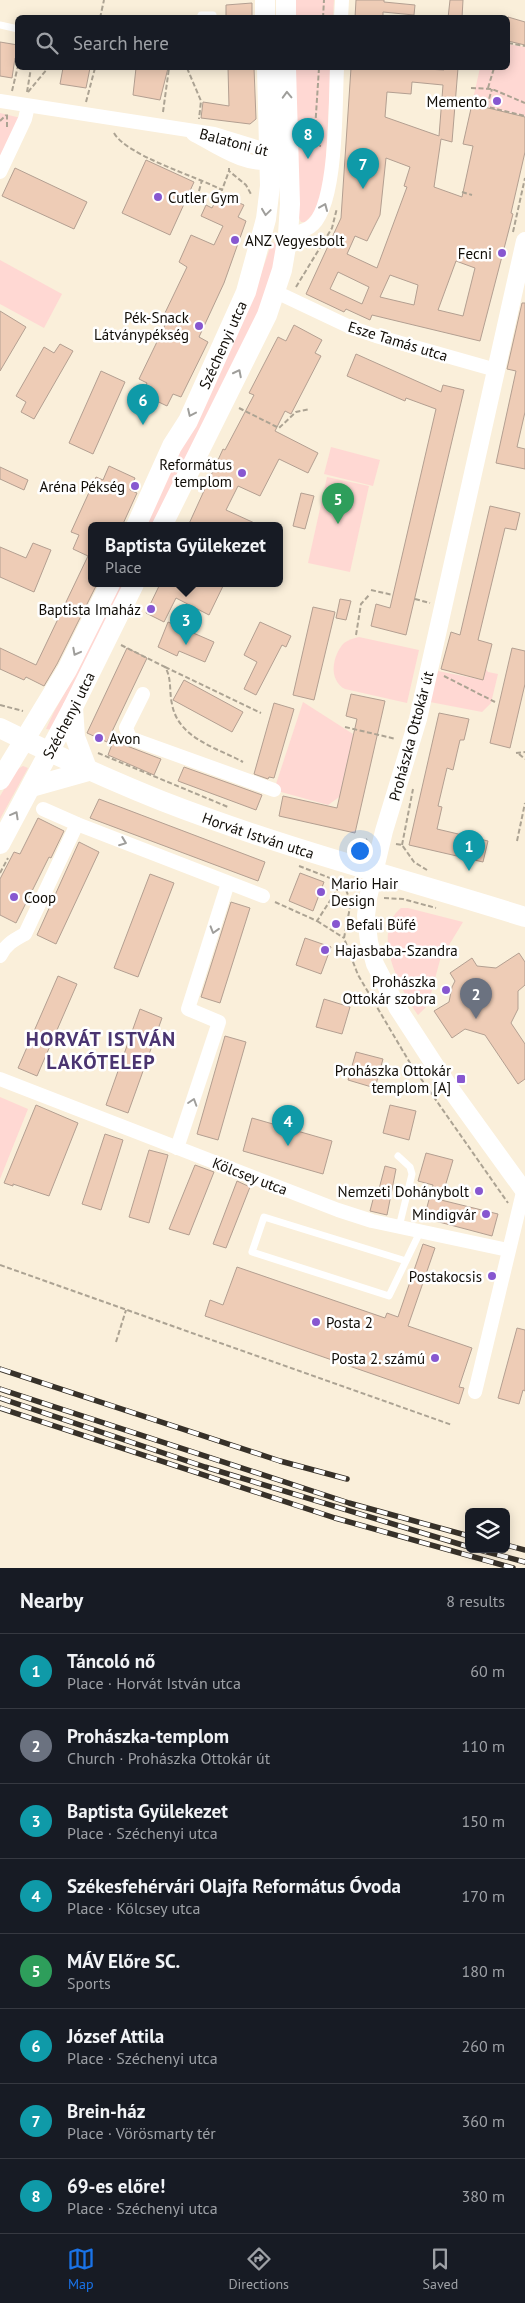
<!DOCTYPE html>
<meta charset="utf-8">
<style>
body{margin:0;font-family:"PT Sans",sans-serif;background:#20242c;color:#f1f3f6}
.controls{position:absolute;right:15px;bottom:15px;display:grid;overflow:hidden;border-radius:8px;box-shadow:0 2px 12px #0003}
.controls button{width:45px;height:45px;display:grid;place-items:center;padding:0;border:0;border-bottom:1px solid #363941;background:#171b24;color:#f1f3f6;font:25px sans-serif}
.you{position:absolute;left:359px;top:850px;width:18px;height:18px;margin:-12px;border:4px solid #fff;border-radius:50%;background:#1a73e8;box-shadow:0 0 0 8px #1a73e833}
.badge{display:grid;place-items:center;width:32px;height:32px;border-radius:50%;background:#1a73e8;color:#fff;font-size:16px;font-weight:700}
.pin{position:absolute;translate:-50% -41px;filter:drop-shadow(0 1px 2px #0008)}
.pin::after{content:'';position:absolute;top:26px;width:18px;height:15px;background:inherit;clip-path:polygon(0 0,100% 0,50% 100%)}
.popup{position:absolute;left:88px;top:522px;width:195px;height:65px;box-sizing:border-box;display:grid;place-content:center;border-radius:8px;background:#171b24;filter:drop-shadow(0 1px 4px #0005);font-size:16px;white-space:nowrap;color:#9ea1a6}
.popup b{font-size:19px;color:#f1f3f6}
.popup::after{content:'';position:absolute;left:50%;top:100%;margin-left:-10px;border:10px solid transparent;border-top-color:#171b24}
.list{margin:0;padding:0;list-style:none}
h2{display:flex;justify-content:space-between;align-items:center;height:65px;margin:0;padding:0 20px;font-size:21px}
h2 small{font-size:16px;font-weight:400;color:#9ea1a6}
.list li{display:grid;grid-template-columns:32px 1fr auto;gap:15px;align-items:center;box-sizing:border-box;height:75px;padding:0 20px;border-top:1px solid #363941}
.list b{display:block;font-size:19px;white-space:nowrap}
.list p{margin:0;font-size:16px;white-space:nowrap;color:#9ea1a6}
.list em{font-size:16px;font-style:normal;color:#9ea1a6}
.icon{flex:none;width:28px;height:28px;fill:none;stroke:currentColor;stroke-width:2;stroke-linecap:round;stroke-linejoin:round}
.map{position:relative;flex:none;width:525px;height:1568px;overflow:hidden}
.search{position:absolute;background:#171b24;box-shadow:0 2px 12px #0003;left:15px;right:15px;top:15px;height:55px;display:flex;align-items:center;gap:12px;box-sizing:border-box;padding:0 18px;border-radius:8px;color:#9ea1a6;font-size:19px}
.sheet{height:665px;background:#171b24}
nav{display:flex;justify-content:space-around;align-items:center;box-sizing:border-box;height:70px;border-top:1px solid #363941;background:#171b24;font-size:14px;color:#9ea1a6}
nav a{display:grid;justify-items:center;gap:2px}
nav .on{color:#1a73e8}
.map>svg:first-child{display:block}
</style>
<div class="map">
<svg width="525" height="1568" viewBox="0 0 525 1568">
<rect width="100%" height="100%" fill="#faefda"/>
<!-- green -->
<g fill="#ffd8d3">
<polygon points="292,0 334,0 333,17 292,17"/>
<polygon points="508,44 525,47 525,116 472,103 480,68 508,68"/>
<polygon points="294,68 331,68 325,176 319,208 305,222 301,222 299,218"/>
<polygon points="0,113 25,119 0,172"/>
<polygon points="272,242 277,244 272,276 262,305 153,526 144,526 251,303"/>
<polygon points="0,260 62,294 44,328 0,304"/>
<polygon points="331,447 380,460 373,486 324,474"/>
<polygon points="327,477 369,486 350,572 308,563"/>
<polygon points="118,584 125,584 53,730 46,729 54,712 82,662"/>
<path d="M359,637L419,650L407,703L345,689C328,680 332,656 344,643C348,640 354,638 359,637Z"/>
<polygon points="486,669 488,672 498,674 491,703 482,712 430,702 438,671 483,680"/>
<polygon points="303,702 353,734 354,741 342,795 328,805 274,790"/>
<polygon points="23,766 28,768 0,819 0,796 16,770"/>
<path d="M401,908H408L463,922L440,960L428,1005L418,1015C401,990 370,933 401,908Z"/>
<polygon points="0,1097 28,1109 0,1179"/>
</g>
<!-- building -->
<g fill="#eeccb6" stroke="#b39f91" fill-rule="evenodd">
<polygon points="356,0 384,0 384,2 415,5 414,15 383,12 383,18 355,18"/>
<polygon points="450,0 463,0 462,18 448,18"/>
<polygon points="252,3 252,18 226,18 226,5"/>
<polygon points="508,17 525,22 525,45 508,41"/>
<polygon points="0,42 18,45 18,59 15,58 12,78 0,76"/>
<polygon points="63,68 90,68 86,88 60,84"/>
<polygon points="136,68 168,68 160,100 133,95"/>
<polygon points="228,68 254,68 256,119 250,124 201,118 203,102 229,106"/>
<path d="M351,68H409L444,70V68H458L452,142L441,139L434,187L462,197L473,146L463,144L472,104L525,117V152L511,213L513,214L480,341L372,315L370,320L346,309L344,312L306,294L341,218ZM412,82L443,85L439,136L385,117L387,92L411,94ZM386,158L410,167L404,186L407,187L377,268L347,254L355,236L367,241L380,215ZM456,261L475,268L463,316L438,310ZM338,272L369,287L362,304L330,289ZM390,275L418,285L414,305L380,297Z"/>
<polygon points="146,160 194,182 170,235 122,213"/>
<polygon points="15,168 87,202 74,229 2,196"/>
<polygon points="219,194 244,205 238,217 246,221 224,283 199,337 208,342 181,397 173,394 167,406 142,394 147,383 139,379 169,317 164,315 187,267 179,262 191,235 214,245 223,226 201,216 206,205 212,208"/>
<polygon points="522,303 525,303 525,412 517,447 525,449 525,469 496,463 516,371 507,369"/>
<polygon points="0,311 26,327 0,371"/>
<polygon points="294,325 322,340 315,353 321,356 291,414 285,411 275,431 318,453 308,473 279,459 260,496 238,486 226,510 261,526 188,526 223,449 225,450 254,395 249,393 278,337 286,341"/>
<polygon points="60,344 73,351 34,419 21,412 26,402 16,396 44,347 54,353"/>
<polygon points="356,354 441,392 443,385 464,390 406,635 371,626 376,604 390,608 436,409 406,398 405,401 347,376"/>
<polygon points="101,371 125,382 93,454 69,443"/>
<polygon points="109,466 135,478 130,490 137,493 122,526 92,526 92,584 97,584 57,664 44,686 26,677 24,680 0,669 0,648 36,665 88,556 73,549 79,535 71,532 96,477 103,480"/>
<polygon points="0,467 28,480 24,490 0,479"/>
<polygon points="301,493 314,496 305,529 293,526"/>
<polygon points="490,506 520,513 516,530 505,528 478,640 492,644 483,680 441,669 451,632 460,635"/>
<polygon points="33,543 51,550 34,592 0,577 0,547 26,558"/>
<polygon points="160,584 224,584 209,615 176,598 164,622 146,613"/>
<polygon points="340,599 351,601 346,620 336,618"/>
<polygon points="313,607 335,612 314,700 293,695"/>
<polygon points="168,622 214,642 205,662 179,651 177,656 158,647"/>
<polygon points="260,622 291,636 286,647 282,645 256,695 244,689 257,662 244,655"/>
<polygon points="127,648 147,658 107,742 87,733"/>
<polygon points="512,648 525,651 525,684 510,748 490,743"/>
<polygon points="184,680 243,712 232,732 173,700"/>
<polygon points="351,694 385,701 355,833 279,816 283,796 337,808 357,719 346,716"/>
<polygon points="274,703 294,709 274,778 269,777 268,779 254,774"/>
<polygon points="439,713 469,719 464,740 460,740 453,770 447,768 438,806 442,807 437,829 488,841 483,862 409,845"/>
<polygon points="114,739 127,746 161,759 154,775 108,755"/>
<polygon points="184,767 262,795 256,810 178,781"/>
<polygon points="99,799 265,862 258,881 90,818"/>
<polygon points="38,818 64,831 51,858 49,857 16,923 0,915 0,879 14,852 20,854"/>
<polygon points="79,842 99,852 56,944 37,935"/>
<polygon points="300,873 324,882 313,911 289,901"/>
<polygon points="150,874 174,883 138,977 114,968"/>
<polygon points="231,902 250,908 220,1003 201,997"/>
<polygon points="305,938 331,947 321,974 296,965"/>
<polygon points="519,953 525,962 525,985 518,991 518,1009 511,1023 525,1044 525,1079 518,1084 485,1035 465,1029 452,1038 434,1011 449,1002 452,987 455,981 450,973 472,958 477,966 496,968"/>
<polygon points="58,976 77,984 37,1076 18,1068"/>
<polygon points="324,999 350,1007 342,1034 316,1027"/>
<polygon points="140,1009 162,1018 128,1113 106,1105"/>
<polygon points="225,1036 246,1042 218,1140 197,1134"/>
<polygon points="356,1052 383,1059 375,1088 348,1080"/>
<polygon points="36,1105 78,1123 49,1196 13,1184 13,1186 4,1183"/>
<polygon points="390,1105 416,1111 409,1140 383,1133"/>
<polygon points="252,1118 332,1141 323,1174 243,1151"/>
<polygon points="105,1134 123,1140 101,1210 82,1204"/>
<polygon points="149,1150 168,1155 149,1223 129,1217"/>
<polygon points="426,1153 453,1160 441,1200 498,1214 492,1236 424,1218 433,1185 418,1181"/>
<polygon points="195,1165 214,1172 189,1235 169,1229"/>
<polygon points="385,1166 396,1169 387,1215 370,1211 376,1188 379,1189"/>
<polygon points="237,1181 250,1187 226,1248 213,1244"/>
<polygon points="423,1244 435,1248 408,1326 472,1348 459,1387 464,1388 459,1404 205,1316 210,1300 223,1305 237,1267 385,1318 387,1313 398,1317"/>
<polygon points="517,1328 525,1330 525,1391 523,1390 519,1404 498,1398"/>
</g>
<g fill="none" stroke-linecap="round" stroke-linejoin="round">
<!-- path -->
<g stroke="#aca393" stroke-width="2" stroke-dasharray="5 2.5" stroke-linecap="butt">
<polyline points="100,18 104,0"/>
<polyline points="323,18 324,0"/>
<polyline points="508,43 525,46"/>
<polyline points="187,68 201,101 199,119"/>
<polyline points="319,68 314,145 321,146"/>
<polyline points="471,88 492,89 525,103"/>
<polyline points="488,88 494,68"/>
<polyline points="12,91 18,66"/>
<polyline points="27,92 31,68"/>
<polyline points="28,92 48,68"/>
<polyline points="86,102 95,68"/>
<polyline points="468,102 525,116"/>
<polyline points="487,106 492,89"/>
<polyline points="163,112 169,68"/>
<polyline points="0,121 6,115"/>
<polyline points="7,127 7,114"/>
<path d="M114,133C127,156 196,176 222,190L229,171"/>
<polyline points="229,168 229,171 246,185 252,196"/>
<polyline points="199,191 202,180"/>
<polyline points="462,192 472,195"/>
<polyline points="513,232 525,178"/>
<polyline points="296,287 332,228 337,208"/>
<polyline points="239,408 279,428 296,412 310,409"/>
<polyline points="371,590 393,595"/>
<polyline points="415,599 430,603"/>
<polyline points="356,635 361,604 370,594"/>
<path d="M121,645L165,667C172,678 169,692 172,704C178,738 215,747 243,762"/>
<polyline points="165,667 261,713"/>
<polyline points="444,676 495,702"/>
<polyline points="0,705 23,711"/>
<polyline points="345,727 396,739"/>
<polyline points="98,753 228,807"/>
<polyline points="516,753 525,752"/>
<polyline points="519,754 525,759"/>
<polyline points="517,841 525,803"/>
<polyline points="396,844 402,845 414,862 427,870"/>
<polyline points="402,845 413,789"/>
<polyline points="354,848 367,839"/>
<polyline points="299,866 343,883 354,889"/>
<polyline points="0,873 8,858"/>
<polyline points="343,883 351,902 344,938 358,975 410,1063 508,1203"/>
<polyline points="384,898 403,899 436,908"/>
<polyline points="275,902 317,921 344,879"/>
<polyline points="317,921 344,938"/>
<polyline points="0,1265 452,1425"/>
<polyline points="116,1342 126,1310"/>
</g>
<!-- service -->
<g stroke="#fff" stroke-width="7">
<polyline points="200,18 201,15 213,15"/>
<polyline points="0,25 18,29"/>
<polyline points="398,1156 410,1167 412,1174 399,1227"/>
<polyline points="406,1261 264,1217 252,1252 389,1296 420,1232"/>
</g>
<!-- minor -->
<g stroke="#fff" stroke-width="14">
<polyline points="341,18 342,0"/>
<polyline points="0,101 214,134 276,153"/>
<path d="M193,134C217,147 249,170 277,161"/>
<polyline points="0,172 25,119 28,106"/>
<path d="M288,235C295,233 304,231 310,227C338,209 335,102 337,68"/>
<polyline points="276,292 350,327 376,336 496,370"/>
<polyline points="143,694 126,728 130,738 274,790"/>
<polyline points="43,809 77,824 263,896"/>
<path d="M0,956C6,944 14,940 25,934L77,824"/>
<polyline points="0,1079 338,1210 372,1221 508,1250"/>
<polyline points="177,1148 219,1022 188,1009 228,883"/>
<polyline points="475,1392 525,1184"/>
</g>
<!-- tertiary -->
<polyline stroke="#fff" stroke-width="18" points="525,241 418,719 384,831 368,898 366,916 369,942 375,964 397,1007 449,1087 525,1192"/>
<!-- secondary -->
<g stroke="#fff" stroke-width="20">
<polyline points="265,0 265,18"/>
<polyline points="286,18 286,0"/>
<path id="s1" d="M136,526L172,446L188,421L246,292L266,219L270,186L267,68"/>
<polyline points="162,526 267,315 282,270 288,235 290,204 286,68"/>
<polyline points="73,707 75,737 88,771"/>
<path id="s2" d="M0,728C53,754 107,779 162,801C280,847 404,879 525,917"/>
<polyline points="0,780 67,670 110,584"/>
<polyline points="31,787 88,771"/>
<path id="s3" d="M0,844L73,707L134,584"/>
</g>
<defs>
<g id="rail">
<polyline points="0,1369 280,1461 347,1479"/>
<polyline points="0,1389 349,1503 469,1536"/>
<polyline points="0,1398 205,1467 469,1547"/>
<polyline points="0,1408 335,1518 513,1568"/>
<polyline points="506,1545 525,1550"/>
<polyline points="476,1549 525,1562"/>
</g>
</defs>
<!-- rail casing -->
<use href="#rail" stroke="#373129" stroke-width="5.5"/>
<!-- rail -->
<use href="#rail" stroke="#fff" stroke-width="4" stroke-dasharray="11" stroke-linecap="butt"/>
</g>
<!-- one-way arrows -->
<defs><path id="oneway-chevron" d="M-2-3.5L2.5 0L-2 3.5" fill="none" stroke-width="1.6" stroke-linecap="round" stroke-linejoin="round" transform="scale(1.25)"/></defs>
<g stroke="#9f9e9b">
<use href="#oneway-chevron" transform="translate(287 95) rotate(-92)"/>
<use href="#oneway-chevron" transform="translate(324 207) rotate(-67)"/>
<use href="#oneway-chevron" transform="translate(266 212) rotate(98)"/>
<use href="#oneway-chevron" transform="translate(238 373) rotate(-63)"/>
<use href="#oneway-chevron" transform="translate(191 413) rotate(115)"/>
<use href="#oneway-chevron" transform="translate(76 652) rotate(118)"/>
<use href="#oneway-chevron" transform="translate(15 815) rotate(-61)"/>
<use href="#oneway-chevron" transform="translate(123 842) rotate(21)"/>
<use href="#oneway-chevron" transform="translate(214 930) rotate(107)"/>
<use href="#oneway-chevron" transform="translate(193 1102) rotate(-72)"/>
</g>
<!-- markers -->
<g fill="#8757d0" stroke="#fff" stroke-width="2">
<circle cx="497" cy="101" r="5"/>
<circle cx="158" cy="197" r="5"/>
<circle cx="235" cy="240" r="5"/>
<circle cx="502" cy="253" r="5"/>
<circle cx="199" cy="326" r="5"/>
<circle cx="242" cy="473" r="5"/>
<circle cx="135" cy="486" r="5"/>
<circle cx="151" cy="609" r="5"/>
<circle cx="99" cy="738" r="5"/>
<circle cx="321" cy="892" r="5"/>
<circle cx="14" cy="897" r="5"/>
<circle cx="336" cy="924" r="5"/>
<circle cx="325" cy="950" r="5"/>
<circle cx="446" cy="990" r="5"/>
<rect x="456" y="1074" width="10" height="10" rx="2.5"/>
<circle cx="479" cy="1191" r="5"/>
<circle cx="486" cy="1214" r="5"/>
<circle cx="492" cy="1276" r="5"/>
<circle cx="316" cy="1322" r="5"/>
<circle cx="435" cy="1358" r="5"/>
</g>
<g text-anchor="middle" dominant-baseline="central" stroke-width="5" stroke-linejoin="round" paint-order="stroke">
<!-- poi labels -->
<g font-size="15" fill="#100c06" stroke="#fff" text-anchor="end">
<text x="487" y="101">Memento</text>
<text x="168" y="197" text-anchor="start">Cutler Gym</text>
<text x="245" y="240" text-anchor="start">ANZ Vegyesbolt</text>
<text x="492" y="253">Fecni</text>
<text x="189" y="317">Pék-Snack<tspan x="189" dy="17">Látványpékség</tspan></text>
<text x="232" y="464">Református<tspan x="232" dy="17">templom</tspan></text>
<text x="125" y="486">Aréna Pékség</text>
<text x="141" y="609">Baptista Imaház</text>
<text x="109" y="738" text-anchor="start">Avon</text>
<text x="331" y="883" text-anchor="start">Mario Hair<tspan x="331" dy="17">Design</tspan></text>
<text x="24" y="897" text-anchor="start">Coop</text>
<text x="346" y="924" text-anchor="start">Befali Büfé</text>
<text x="335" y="950" text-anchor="start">Hajasbaba-Szandra</text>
<text x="436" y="981">Prohászka<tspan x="436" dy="17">Ottokár szobra</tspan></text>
<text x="451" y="1070">Prohászka Ottokár<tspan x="451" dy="17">templom [A]</tspan></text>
<text x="469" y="1191">Nemzeti Dohánybolt</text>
<text x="476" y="1214">Mindigvár</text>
<text x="482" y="1276">Postakocsis</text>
<text x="326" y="1322" text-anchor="start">Posta 2</text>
<text x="425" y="1358">Posta 2. számú</text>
</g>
<!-- street labels -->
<g font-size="15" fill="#100c06" stroke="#fff">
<text transform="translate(234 142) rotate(15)">Balatoni út</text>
<text transform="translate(398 341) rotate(17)">Esze Tamás utca</text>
<text stroke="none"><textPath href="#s1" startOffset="201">Széchenyi utca</textPath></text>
<text stroke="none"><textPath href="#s3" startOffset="146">Széchenyi utca</textPath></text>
<text transform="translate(411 736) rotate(-75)">Prohászka Ottokár út</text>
<text stroke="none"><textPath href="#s2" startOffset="280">Horvát István utca</textPath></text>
<text transform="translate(250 1176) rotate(21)">Kölcsey utca</text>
</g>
<!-- district labels -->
<g font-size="20" font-weight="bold" letter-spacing="1" fill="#4a3470" stroke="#fff">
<text x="101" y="1039">HORVÁT ISTVÁN<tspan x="101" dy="23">LAKÓTELEP</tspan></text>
</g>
</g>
</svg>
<div class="controls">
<button><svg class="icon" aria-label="layers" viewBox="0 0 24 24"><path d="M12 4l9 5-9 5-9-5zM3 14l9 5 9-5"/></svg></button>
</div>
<div class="you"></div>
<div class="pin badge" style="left:469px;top:871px;background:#0f9aa8">1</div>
<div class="pin badge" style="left:476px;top:1019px;background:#6b7280">2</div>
<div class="pin badge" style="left:186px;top:645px;background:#0f9aa8">3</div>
<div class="popup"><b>Baptista Gyülekezet</b>Place</div>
<div class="pin badge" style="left:288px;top:1146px;background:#0f9aa8">4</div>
<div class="pin badge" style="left:338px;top:524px;background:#2e9e5b">5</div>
<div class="pin badge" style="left:143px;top:425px;background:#0f9aa8">6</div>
<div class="pin badge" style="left:363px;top:189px;background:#0f9aa8">7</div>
<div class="pin badge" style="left:308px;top:159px;background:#0f9aa8">8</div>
<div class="search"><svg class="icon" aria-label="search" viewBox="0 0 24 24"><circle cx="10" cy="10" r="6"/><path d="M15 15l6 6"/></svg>Search here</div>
</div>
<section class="sheet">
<h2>Nearby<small>8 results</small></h2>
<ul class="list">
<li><span class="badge" style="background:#0f9aa8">1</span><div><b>Táncoló nő</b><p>Place · Horvát István utca</p></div><em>60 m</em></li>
<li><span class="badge" style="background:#6b7280">2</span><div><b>Prohászka-templom</b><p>Church · Prohászka Ottokár út</p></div><em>110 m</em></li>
<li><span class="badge" style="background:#0f9aa8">3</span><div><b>Baptista Gyülekezet</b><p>Place · Széchenyi utca</p></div><em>150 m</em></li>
<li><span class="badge" style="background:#0f9aa8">4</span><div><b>Székesfehérvári Olajfa Református Óvoda</b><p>Place · Kölcsey utca</p></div><em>170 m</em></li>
<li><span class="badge" style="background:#2e9e5b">5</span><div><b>MÁV Előre SC.</b><p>Sports</p></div><em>180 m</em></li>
<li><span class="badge" style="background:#0f9aa8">6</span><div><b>József Attila</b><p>Place · Széchenyi utca</p></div><em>260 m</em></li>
<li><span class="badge" style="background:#0f9aa8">7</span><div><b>Brein-ház</b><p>Place · Vörösmarty tér</p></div><em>360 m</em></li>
<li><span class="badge" style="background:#0f9aa8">8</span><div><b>69-es előre!</b><p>Place · Széchenyi utca</p></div><em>380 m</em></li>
</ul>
</section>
<nav>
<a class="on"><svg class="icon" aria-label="map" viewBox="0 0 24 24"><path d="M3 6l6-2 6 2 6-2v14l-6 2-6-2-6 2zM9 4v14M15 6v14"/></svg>Map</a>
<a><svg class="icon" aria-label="directions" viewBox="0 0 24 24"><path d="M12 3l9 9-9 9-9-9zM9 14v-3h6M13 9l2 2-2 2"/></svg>Directions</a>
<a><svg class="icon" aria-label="saved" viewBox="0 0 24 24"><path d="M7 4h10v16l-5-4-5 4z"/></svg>Saved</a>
</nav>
